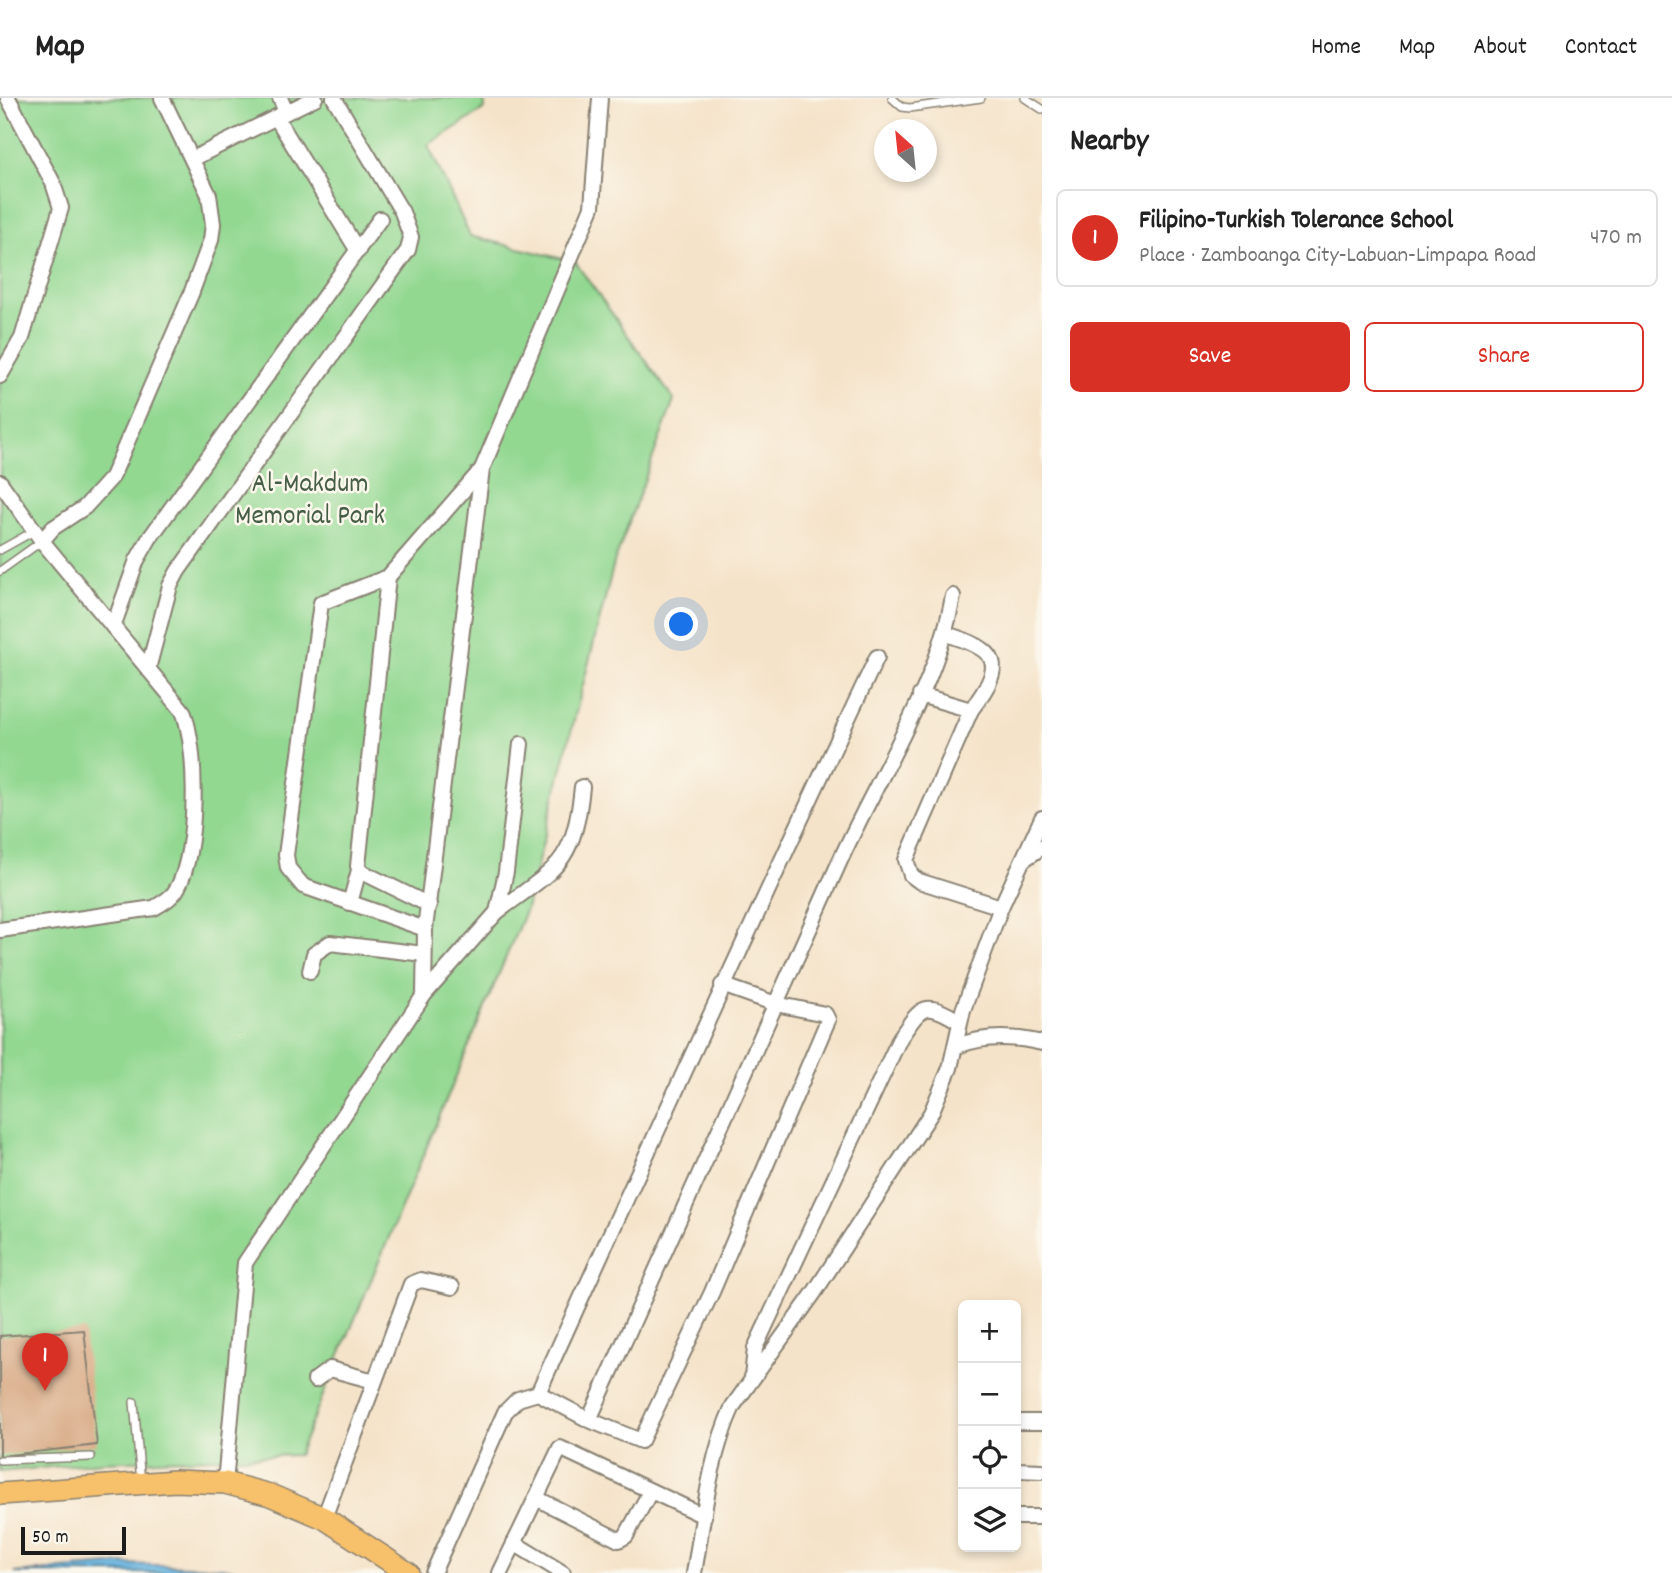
<!DOCTYPE html>
<meta charset="utf-8">
<style>
body{margin:0;font-family:Dekko,sans-serif;background:#f6f6f6;color:#222}
.controls{position:absolute;right:21px;bottom:21px;display:grid;overflow:hidden;border-radius:10px;box-shadow:0 4px 10px #0003}
.controls button{width:63px;height:63px;display:grid;place-items:center;padding:0;border:0;border-bottom:2px solid #e0e0e0;background:#fff;color:#222;font:35px sans-serif}
.compass{position:absolute;left:874px;top:21px;width:63px;height:63px;border-radius:50%;background:#fff;box-shadow:0 4px 10px #0003;rotate:333deg}
.scale{position:absolute;left:21px;bottom:18px;width:105px;box-sizing:border-box;padding-left:7px;border:4px solid #1c1c1c;border-top:0;font-size:19px;line-height:24px;white-space:nowrap;color:#1c1c1c;-webkit-text-stroke:5px #fbf7ec;paint-order:stroke}
.you{position:absolute;left:682px;top:527px;width:24px;height:24px;margin:-18px;border:5px solid #fff;border-radius:50%;background:#1a73e8;box-shadow:0 0 0 10px #1a73e833}
.badge{display:grid;place-items:center;width:46px;height:46px;border-radius:50%;background:#d93025;color:#fff;font-size:23px;font-weight:700}
.pin{position:absolute;translate:-50% -58px;filter:drop-shadow(0 2px 4px #0008)}
.pin::after{content:'';position:absolute;top:37px;width:24px;height:21px;background:inherit;clip-path:polygon(0 0,100% 0,50% 100%)}
.list{margin:0;padding:0;list-style:none}
h2{display:flex;justify-content:space-between;align-items:center;height:91px;margin:0;padding:0 28px;font-size:30px}
h2 small{font-size:23px;font-weight:400;color:#767676}
.list li{display:grid;grid-template-columns:46px 1fr auto;gap:21px;align-items:center;box-sizing:border-box;height:98px;margin:0 14px 14px;padding:0 14px;border:2px solid #e0e0e0;border-radius:10px}
.list b{display:block;font-size:26px;white-space:nowrap}
.list p{margin:0;font-size:23px;white-space:nowrap;color:#767676}
.list em{font-size:23px;font-style:normal;color:#767676}
.actions{display:flex;gap:14px;padding:21px 28px}
.actions a{flex:1;padding:16px 0;border:2px solid #d93025;border-radius:10px;text-align:center;font-size:24px;color:#d93025}
.actions .main{background:#d93025;color:#fff}
.icon{flex:none;width:38px;height:38px;fill:none;stroke:currentColor;stroke-width:2;stroke-linecap:round;stroke-linejoin:round}
.map{position:relative;flex:none;width:1042px;height:1475px;overflow:hidden}
header{display:flex;align-items:center;gap:42px;box-sizing:border-box;height:98px;padding:0 35px;background:#fff;border-bottom:2px solid #e0e0e0}
header strong{font-size:33px}
nav{display:flex;gap:38px;margin-inline-start:auto;font-size:24px}
main{display:flex}
aside{flex:1;background:#fff}
.map>svg:first-child{display:block}
</style>
<header>
<strong>Map</strong>
<nav><a>Home</a><a>Map</a><a>About</a><a>Contact</a></nav>
</header>
<main>
<div class="map">
<svg width="1042" height="1475" viewBox="0 0 1042 1475">
<rect width="100%" height="100%" fill="#fbf7ec"/>
<filter id="ink" filterUnits="userSpaceOnUse"><feTurbulence type="fractalNoise" baseFrequency=".0143" numOctaves="2"/><feDisplacementMap in="SourceGraphic" scale="14" xChannelSelector="R" yChannelSelector="G"/><feConvolveMatrix kernelMatrix="1 2 1 2 8 2 1 2 1" color-interpolation-filters="sRGB"/></filter>
<filter id="wash" filterUnits="userSpaceOnUse"><feTurbulence type="fractalNoise" baseFrequency=".00686" numOctaves="4" result="noise"/><feDisplacementMap in="SourceGraphic" scale="28" xChannelSelector="R" yChannelSelector="G"/><feGaussianBlur stdDeviation="1.57" result="paint"/><feColorMatrix in="noise" values="0 0 0 0 0 0 0 0 0 0 0 0 0 0 0 0 0 1.4 0 .05"/><feComposite in="paint" operator="in"/></filter>
<g filter="url(#wash)">
<rect width="100%" height="100%" fill="#f5e3c9"/>
<!-- green -->
<polygon fill="#92d891" stroke="#577a56" stroke-width="2" points="0,0 484,0 485,11 428,47 470,138 575,164 674,302 614,465 526,811 298,1357 101,1364 0,1374"/>
<!-- water -->
<polygon fill="#63b0dd" stroke="#40667c" stroke-width="2" points="122,1466 223,1469 253,1475 14,1475"/>
<g id="blocks">
<!-- building -->
<polygon fill="#d6a57f" points="84,1232 97,1347 0,1358 0,1238"/>
</g>
</g>
<g filter="url(#ink)">
<use href="#blocks" fill-opacity="0" stroke="#888072" stroke-width="2"/>
<g fill="none" stroke-linecap="round" stroke-linejoin="round">
<defs>
<g id="service">
<polyline points="892,0 902,9 910,10 981,0"/>
<polyline points="1025,0 1042,11"/>
<polyline points="0,452 34,433"/>
<polyline points="0,473 42,443"/>
<polyline points="134,1304 141,1385"/>
<polyline points="0,1362 91,1359"/>
</g>
<g id="minor">
<polyline points="280,0 286,14"/>
<polyline points="276,19 358,153"/>
<polyline points="192,61 315,0"/>
<polyline points="0,278 22,240 61,110 53,85 8,0"/>
<path d="M0,384L42,443L183,613C198,651 198,751 178,789C173,799 164,804 154,810L0,832"/>
<polyline points="42,443 53,430 85,409 112,379 191,196 211,142 213,126 209,97 162,0"/>
<polyline points="388,479 482,371"/>
<polyline points="113,529 137,462 149,441 380,121"/>
<polyline points="148,571 170,488 178,473 408,152 411,139 402,114 334,0"/>
<path d="M920,597L971,612C1007,565 999,552 946,536"/>
<polyline points="971,612 906,762 911,777 919,783 1001,809"/>
<polyline points="1023,762 1042,749"/>
<polyline points="350,805 359,772"/>
<path d="M497,814C556,770 574,767 582,689"/>
<polyline points="425,831 303,788 288,770 286,757 321,505 388,479 358,768 362,774 429,807"/>
<polyline points="310,873 314,856 330,845 424,856"/>
<polyline points="424,897 497,814 506,774 521,646"/>
<path d="M957,948C985,937 1013,938 1042,945"/>
<path d="M752,1280L755,1250L900,940C922,907 925,902 960,924"/>
<polyline points="315,1282 330,1271 374,1283"/>
<polyline points="538,1295 589,1322 641,1343 712,1194 828,922 825,916 776,906 722,887"/>
<path d="M589,1322C672,1136 755,950 839,765C877,680 937,590 953,498"/>
<polyline points="1016,1324 1042,1324"/>
<polyline points="1016,1372 1042,1373"/>
<polyline points="225,1385 245,1165 424,897 425,831 482,371 592,109 600,0"/>
<polyline points="536,1400 619,1442 626,1438 650,1394"/>
<polyline points="1016,1419 1042,1419"/>
<polyline points="324,1420 411,1186 421,1182 452,1189"/>
<polyline points="514,1445 563,1475"/>
<path d="M433,1475L505,1314L518,1301L538,1295C650,1049 761,803 877,559"/>
<polyline points="500,1475 560,1350 704,1418"/>
<path d="M694,1475C704,1419 709,1360 733,1308L814,1195L931,1015L950,970L963,912L1001,809L1042,720"/>
</g>
<polyline id="primary" points="0,1396 175,1383 225,1385 270,1397 324,1420 408,1475"/>
</defs>
<!-- service casing -->
<use href="#service" stroke="#888072" stroke-width="10"/>
<!-- minor casing -->
<use href="#minor" stroke="#888072" stroke-width="18"/>
<!-- primary casing -->
<use href="#primary" stroke="#888072" stroke-width="24"/>
<!-- service -->
<use href="#service" stroke="#fff" stroke-width="7"/>
<!-- minor -->
<use href="#minor" stroke="#fff" stroke-width="14"/>
<!-- primary -->
<use href="#primary" stroke="#f7c06b" stroke-width="21"/>
</g>
</g>
<g text-anchor="middle" dominant-baseline="central" stroke-width="5" stroke-linejoin="round" paint-order="stroke">
<!-- park labels -->
<g font-size="28" fill="#455e45" stroke="#fbf7ec">
<text x="310" y="388">Al-Makdum<tspan x="310" dy="32">Memorial Park</tspan></text>
</g>
</g>
</svg>
<div class="controls">
<button>+</button>
<button>−</button>
<button><svg class="icon" aria-label="locate" viewBox="0 0 24 24"><circle cx="12" cy="12" r="6"/><path d="M12 2v4M12 18v4M2 12h4M18 12h4"/></svg></button>
<button><svg class="icon" aria-label="layers" viewBox="0 0 24 24"><path d="M12 4l9 5-9 5-9-5zM3 14l9 5 9-5"/></svg></button>
</div>
<svg class="compass" viewBox="-18 -18 36 36"><path d="M0-13l5 13h-10z" fill="#e53935"/><path d="M0 13l5-13h-10z" fill="#767676"/></svg>
<div class="scale">50 m</div>
<div class="you"></div>
<div class="pin badge" style="left:45px;top:1293px">1</div>
</div>
<aside>
<h2>Nearby<small></small></h2>
<ul class="list">
<li><span class="badge">1</span><div><b>Filipino-Turkish Tolerance School</b><p>Place · Zamboanga City-Labuan-Limpapa Road</p></div><em>470 m</em></li>
</ul>
<div class="actions"><a class="main">Save</a><a>Share</a></div>
</aside>
</main>
